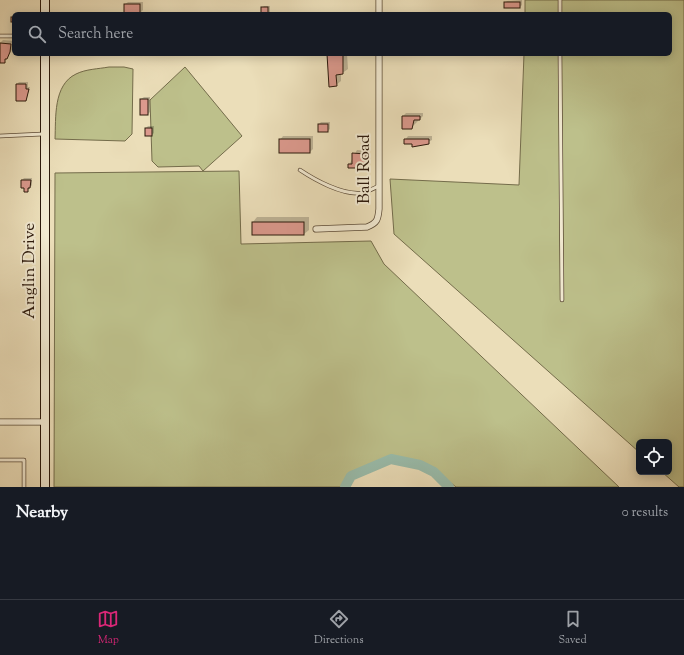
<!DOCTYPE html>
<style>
body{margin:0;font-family:"Sorts Mill Goudy",serif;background:#20242c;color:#f1f3f6}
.controls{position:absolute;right:12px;bottom:12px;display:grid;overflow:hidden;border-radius:6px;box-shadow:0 2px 10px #0003}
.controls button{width:36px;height:36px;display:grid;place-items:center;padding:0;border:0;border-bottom:1px solid #363941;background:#171b24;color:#f1f3f6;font:20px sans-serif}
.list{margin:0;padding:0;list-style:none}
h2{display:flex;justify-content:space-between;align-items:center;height:52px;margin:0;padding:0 16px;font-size:17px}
h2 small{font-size:13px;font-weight:400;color:#9ea1a6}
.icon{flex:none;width:22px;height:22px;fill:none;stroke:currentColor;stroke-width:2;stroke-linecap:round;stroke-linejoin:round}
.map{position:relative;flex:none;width:684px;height:487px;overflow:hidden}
.search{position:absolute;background:#171b24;box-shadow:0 2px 10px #0003;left:12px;right:12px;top:12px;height:44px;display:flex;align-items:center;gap:10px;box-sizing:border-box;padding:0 14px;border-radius:6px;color:#9ea1a6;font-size:15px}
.sheet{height:112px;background:#171b24}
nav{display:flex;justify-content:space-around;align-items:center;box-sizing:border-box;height:56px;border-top:1px solid #363941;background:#171b24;font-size:11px;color:#9ea1a6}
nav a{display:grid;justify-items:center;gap:2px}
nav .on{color:#db2777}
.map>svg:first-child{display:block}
</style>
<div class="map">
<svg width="684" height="487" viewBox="0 0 684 487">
<rect width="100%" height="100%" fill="#ebdeb9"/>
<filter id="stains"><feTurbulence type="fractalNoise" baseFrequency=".005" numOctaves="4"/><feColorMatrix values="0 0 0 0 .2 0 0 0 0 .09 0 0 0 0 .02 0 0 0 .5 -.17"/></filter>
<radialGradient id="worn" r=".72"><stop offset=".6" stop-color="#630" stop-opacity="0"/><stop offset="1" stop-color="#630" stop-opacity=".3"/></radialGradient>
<!-- green -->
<g fill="#bdc08b" stroke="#746c4b">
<polygon points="525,0 684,0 684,487 679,487 662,472 669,472 669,442 639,442 639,452 394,234 390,179 519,185 524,54 670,54 670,14 525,14"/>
<path d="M109,67H124L133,69L132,134L125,141L55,139C56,118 53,85 76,74C86,69 98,69 109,67Z"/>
<polygon points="185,67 242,136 203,171 199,166 158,167 152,161 150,100"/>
<polygon points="239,171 241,244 371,241 384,264 619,487 456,487 433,469 423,464 406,461 368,465 356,471 347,487 54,487 55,173"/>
</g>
<!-- shadow -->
<g fill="#0003">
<polygon points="522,0 522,5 520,7 505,3 507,1"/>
<polygon points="128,2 143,2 143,10 139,14 124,5"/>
<polygon points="264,6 270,6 270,14 262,14 262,8"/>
<polygon points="19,13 26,13 26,14 17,14"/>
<polygon points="3,40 14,41 13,48 4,62 0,62 0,43"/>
<polygon points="328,54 347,54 348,69 341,74 341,81 336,85"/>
<polygon points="19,82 28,82 28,87 30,87 26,100 17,84"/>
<polygon points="144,97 150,97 150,112 148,114 141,99"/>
<polygon points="406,113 423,113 423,116 411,128 403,116"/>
<polygon points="321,122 330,122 330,129 328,131 319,124"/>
<polygon points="148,126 154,126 154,133 152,135 146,135 146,128"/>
<polygon points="283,136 313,136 313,149 310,152 280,140"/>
<polygon points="408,136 432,136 432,140 422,145 413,146 413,143 405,140"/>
<polygon points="357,150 369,151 369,161 359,167 349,165"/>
<polygon points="24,178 32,178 32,185 27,191 22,180"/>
<polygon points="257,217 309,217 309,230 304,234 253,234 253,222"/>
</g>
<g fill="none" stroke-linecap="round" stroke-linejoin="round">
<!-- river -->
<polyline stroke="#99bcab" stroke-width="10" points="345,487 351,476 391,459 420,465 434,472 449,487"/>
</g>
<!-- building -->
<g fill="#db998d" stroke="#2b180b">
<rect x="504" y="2" width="16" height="6"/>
<rect x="124" y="4" width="16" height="10"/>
<rect x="261" y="7" width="7" height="7"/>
<rect x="11" y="17" width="3" height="5"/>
<polygon points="0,43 11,44 10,52 7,59 5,59 5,63 0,63"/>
<polygon points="327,54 343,54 343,74 336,75 337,86 329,87"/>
<polygon points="16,84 26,84 26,89 29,89 26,101 16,101"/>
<rect x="140" y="99" width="8" height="16"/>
<polygon points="402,116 420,116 420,120 414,120 412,129 402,129"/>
<rect x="318" y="124" width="10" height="8"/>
<rect x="145" y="128" width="7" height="8"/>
<rect x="279" y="139" width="31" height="14"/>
<polygon points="404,139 429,139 429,144 412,147 412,144 404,144"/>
<polygon points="352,153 366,154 366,165 360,165 360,168 348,168 348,164 352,164"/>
<polygon points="21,180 31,180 30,188 28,188 28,192 24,192 24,188 21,188"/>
<rect x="252" y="222" width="52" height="13"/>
</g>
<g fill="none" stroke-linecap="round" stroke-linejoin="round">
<defs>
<g id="lane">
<polyline points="560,0 560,14"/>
<polyline points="0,36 14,36"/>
<polyline points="560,54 562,300"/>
<polyline points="0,136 43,134"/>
<path d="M300,170C315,180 342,195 361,193C367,192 374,188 379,186"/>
<polyline points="0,460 24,460 24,487"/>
</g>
<g id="street">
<polyline points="379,14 379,0"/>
<path d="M316,229L367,227C377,223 378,220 379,209V54"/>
<polyline points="0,422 46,422"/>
</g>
<g id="secondary">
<polyline points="45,0 45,14"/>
<polyline points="45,487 45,54"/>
</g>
</defs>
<!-- lane casing -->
<use href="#lane" stroke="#5b4a36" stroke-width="4.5"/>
<!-- street casing -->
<use href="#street" stroke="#5b4a36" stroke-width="7"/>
<!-- secondary casing -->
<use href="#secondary" stroke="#2b180b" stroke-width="10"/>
<!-- lane -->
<use href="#lane" stroke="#f2ead2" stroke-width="3"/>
<!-- street -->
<use href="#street" stroke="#f2ead2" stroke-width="5.5"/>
<!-- secondary -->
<use href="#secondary" stroke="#f2ead2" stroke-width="8"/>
</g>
<g text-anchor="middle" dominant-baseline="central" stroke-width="4" stroke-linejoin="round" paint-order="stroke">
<!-- street labels -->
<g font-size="17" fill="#2b180b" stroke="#f2ead2">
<text transform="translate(365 169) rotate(-90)">Ball Road</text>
<text transform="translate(30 271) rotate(-90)">Anglin Drive</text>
</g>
</g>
<rect width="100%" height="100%" filter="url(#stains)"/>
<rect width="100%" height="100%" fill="url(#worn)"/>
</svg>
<div class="controls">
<button><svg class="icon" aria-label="locate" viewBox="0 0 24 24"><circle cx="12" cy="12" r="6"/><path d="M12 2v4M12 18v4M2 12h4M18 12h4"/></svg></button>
</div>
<div class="search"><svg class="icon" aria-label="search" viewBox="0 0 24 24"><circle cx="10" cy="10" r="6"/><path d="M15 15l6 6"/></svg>Search here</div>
</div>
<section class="sheet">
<h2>Nearby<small>0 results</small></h2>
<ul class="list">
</ul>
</section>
<nav>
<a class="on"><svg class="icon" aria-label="map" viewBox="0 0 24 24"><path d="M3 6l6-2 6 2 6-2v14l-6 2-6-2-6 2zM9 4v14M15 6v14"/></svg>Map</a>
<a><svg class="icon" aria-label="directions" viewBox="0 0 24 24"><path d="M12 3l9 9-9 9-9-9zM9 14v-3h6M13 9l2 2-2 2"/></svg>Directions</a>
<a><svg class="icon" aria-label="saved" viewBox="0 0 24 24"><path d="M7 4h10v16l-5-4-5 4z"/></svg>Saved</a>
</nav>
